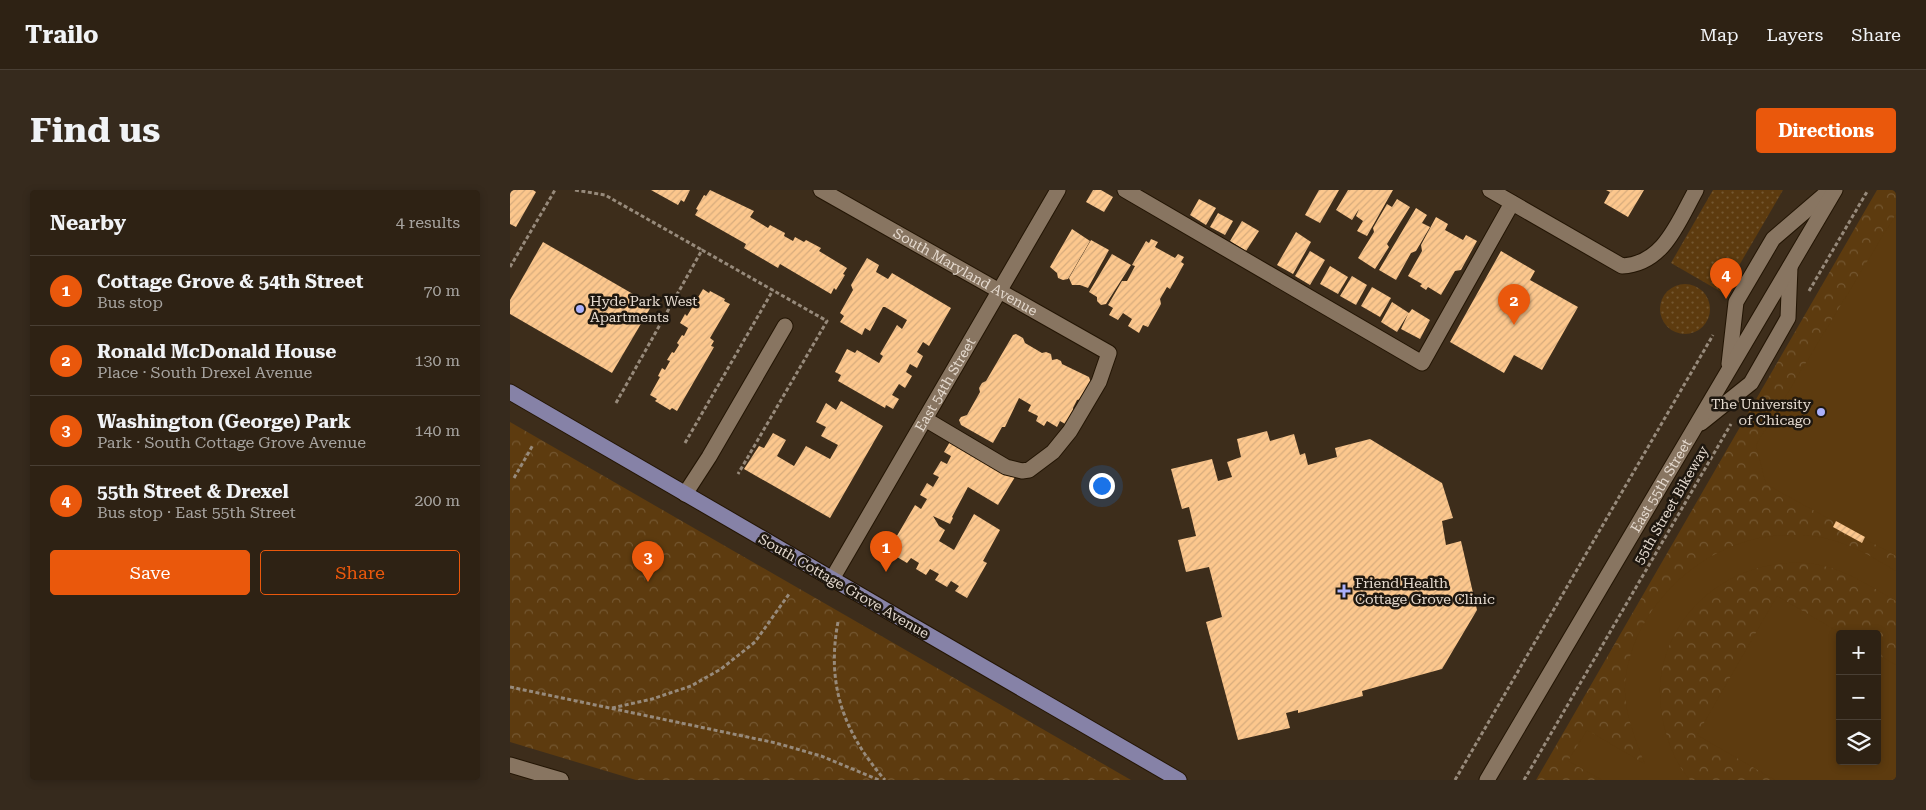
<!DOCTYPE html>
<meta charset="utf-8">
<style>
body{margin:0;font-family:"Roboto Serif",serif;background:#362a1d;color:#f1f3f6}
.controls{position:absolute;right:15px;bottom:15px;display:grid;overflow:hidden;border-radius:5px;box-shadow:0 2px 8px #0003}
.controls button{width:45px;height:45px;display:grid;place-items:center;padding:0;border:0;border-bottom:1px solid #493f34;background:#2e2214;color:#f1f3f6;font:25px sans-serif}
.you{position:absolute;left:591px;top:295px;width:18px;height:18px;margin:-12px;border:4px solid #fff;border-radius:50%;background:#1a73e8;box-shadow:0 0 0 8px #1a73e833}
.badge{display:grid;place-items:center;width:32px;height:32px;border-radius:50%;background:#ea580c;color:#fff;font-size:16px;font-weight:700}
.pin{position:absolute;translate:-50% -41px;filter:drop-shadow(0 1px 2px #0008)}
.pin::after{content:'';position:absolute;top:26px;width:18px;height:15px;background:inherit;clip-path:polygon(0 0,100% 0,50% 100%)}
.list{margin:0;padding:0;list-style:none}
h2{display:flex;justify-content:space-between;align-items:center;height:65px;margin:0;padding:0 20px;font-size:21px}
h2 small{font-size:16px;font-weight:400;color:#a7a4a0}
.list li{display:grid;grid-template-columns:32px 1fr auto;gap:15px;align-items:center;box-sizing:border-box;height:70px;padding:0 20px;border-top:1px solid #493f34}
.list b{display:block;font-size:19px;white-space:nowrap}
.list p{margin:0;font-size:16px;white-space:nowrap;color:#a7a4a0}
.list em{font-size:16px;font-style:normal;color:#a7a4a0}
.actions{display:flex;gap:10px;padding:15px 20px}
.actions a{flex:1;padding:11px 0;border:1px solid #ea580c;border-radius:5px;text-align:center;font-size:18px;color:#ea580c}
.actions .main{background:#ea580c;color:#fff}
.icon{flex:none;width:28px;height:28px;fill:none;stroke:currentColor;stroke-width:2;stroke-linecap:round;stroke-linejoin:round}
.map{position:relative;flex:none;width:1386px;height:590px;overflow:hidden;border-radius:5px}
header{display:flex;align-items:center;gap:30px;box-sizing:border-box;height:70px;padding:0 25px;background:#2e2214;border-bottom:1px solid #493f34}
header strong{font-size:24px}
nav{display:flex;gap:28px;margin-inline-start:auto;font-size:18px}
.intro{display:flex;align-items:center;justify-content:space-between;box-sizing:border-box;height:120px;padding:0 30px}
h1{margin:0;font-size:35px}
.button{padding:12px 22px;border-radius:5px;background:#ea580c;color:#fff;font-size:18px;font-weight:700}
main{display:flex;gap:30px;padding:0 30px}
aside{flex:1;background:#2e2214;border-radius:5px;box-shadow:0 2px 8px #0003}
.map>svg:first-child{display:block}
</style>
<header>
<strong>Trailo</strong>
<nav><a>Map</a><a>Layers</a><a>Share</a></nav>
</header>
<div class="intro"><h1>Find us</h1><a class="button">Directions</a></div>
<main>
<aside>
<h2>Nearby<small>4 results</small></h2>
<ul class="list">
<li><span class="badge">1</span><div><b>Cottage Grove &amp; 54th Street</b><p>Bus stop</p></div><em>70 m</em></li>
<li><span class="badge">2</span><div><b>Ronald McDonald House</b><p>Place · South Drexel Avenue</p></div><em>130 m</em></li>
<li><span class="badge">3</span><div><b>Washington (George) Park</b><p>Park · South Cottage Grove Avenue</p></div><em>140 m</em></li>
<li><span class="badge">4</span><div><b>55th Street &amp; Drexel</b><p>Bus stop · East 55th Street</p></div><em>200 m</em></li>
</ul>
<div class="actions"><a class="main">Save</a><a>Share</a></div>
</aside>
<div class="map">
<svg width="1386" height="590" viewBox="0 0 1386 590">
<defs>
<pattern id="grass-dots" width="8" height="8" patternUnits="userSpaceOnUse" patternTransform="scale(1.25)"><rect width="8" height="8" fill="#5d3b0f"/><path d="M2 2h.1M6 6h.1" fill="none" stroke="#745731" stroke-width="1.8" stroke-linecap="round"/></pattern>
<pattern id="park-crowns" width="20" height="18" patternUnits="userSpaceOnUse" patternTransform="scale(1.25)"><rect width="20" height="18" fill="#5d3b0f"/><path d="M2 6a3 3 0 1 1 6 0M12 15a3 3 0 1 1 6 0" fill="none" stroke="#745731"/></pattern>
<pattern id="building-hatch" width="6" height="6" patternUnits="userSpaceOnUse" patternTransform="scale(1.25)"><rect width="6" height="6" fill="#fcc78d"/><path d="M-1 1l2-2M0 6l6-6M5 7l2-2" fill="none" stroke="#d7ac7d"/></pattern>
</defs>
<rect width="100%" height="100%" fill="#3d2d1b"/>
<!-- grass -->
<g fill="url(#grass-dots)">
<polygon points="1203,0 1273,0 1213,103 1161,73"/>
<circle cx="1175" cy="119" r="25"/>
</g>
<!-- park -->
<g fill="url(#park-crowns)" fill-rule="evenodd">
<path d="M1367,0H1386V590H1026ZM1330,444H1367V571H1330Z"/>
<polygon points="0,232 621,590 126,590 0,552"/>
</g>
<!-- pitch -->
<g fill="#5d3b0f">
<polygon points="1386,24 1386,366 1256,294 1246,255"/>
<path d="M1293,345C1331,348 1354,362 1386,381V411C1358,395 1329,375 1295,373C1202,368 1128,451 1156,543C1161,561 1168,576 1180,590H1092L1058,571L1077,540L1135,574C1126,551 1114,522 1115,497C1119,428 1176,367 1241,350C1258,345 1276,345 1293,345Z"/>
<polygon points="1267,406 1332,444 1330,444 1330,571 1367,571 1367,464 1386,475 1386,590 1265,590 1187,545"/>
</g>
<!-- building -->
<g fill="url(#building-hatch)">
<polygon points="0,0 23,0 26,2 6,37 0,34"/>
<polygon points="141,0 180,0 174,12 171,10 168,15"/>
<polygon points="200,0 244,21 240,27 258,38 260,35 275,43 274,46 283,51 285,47 294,52 296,50 311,58 309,61 337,78 333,84 335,85 326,100 324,98 321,104 270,74 268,78 234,58 236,54 185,25 188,20 186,19 194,5 196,6"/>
<polygon points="583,0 591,0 603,7 594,22 576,12"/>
<polygon points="809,0 829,0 810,33 795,25"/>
<polygon points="838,0 883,0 857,46 847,41 853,31 846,26 849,19 842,30 826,20"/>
<polygon points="1096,0 1134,0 1118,27 1094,13 1100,2"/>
<polygon points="689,9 706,18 696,35 680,25"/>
<polygon points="887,9 900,17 877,54 879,57 865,79 848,68 864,42 863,38 877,14 882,17"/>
<polygon points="906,18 917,25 912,33 920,37 906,61 901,63 886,90 869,80"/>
<polygon points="708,23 723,31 715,45 700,37"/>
<polygon points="926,27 938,34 935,40 953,50 956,45 967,51 951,80 945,81 931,105 918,97 916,100 910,96 912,94 898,86 912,61 911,55"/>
<polygon points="732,31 749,41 736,61 720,51"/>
<polygon points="562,39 580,51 558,89 553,90 548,88 547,83 540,77"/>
<polygon points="786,42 801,52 783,84 767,75"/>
<polygon points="641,49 648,52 645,57 665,68 668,64 674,67 671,72 674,74 660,99 657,97 650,109 651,114 638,137 633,135 629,143 618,136 622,129 613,123 608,130 599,125 603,118 598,115 612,91 617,91 625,76 622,75 636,51 639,53"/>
<polygon points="581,50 599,60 578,98 570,95 562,95 559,88"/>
<polygon points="33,52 142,115 102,183 0,124 0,110"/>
<polygon points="800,61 815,70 800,95 785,86"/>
<polygon points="991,61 1025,81 1020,90 1068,117 1032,180 1004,165 994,183 940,152"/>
<polygon points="602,64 621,75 596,114 591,115 587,111 587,107 579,102"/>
<polygon points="357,68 369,75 366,82 378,89 382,83 441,118 419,156 413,152 407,162 413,166 407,178 400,174 396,182 402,186 395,198 389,194 382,205 389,209 383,219 376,215 375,218 328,191 331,185 325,182 337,159 345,163 347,160 369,173 373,166 370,164 387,135 392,139 397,130 375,117 373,117 360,141 355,138 352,145 330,132 334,126 330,123 343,100 341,95"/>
<polygon points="820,76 838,87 828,104 810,94"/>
<polygon points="842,86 857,95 846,115 830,106"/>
<polygon points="862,97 881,108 870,127 851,116"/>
<polygon points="193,99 199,103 200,101 215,109 214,111 220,114 200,148 204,151 201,156 204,157 167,221 162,218 160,220 145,211 147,209 140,205 150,187 148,186 152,178 155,180 160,171 157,170 162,162 164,163 169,155 167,153 172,145 174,146 178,138 170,133 175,124 177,126"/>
<polygon points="882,112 899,123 902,119 920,130 910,149 891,139 898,124 887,142 871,132"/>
<polygon points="506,144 513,148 515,153 532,163 536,162 541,164 542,170 547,169 551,171 552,174 579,187 581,193 571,209 567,210 563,218 564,222 557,235 550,231 547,237 537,231 534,236 526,231 528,226 518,221 521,215 509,208 495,237 492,237 483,253 451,235 449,230 451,227 457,225 470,202 469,198 472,193 476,191 503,145"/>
<polygon points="331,211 373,236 320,328 234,279 249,256 254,258 263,243 276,250 267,266 284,276 296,256 320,269 328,255 311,246 316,237 306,232 316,213 326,220"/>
<polygon points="757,241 760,251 784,244 790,265 795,263 798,275 827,267 825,258 860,249 932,293 943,328 932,331 936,355 951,351 967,420 932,479 852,501 853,506 788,523 788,520 776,523 780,538 728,550 696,432 712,427 699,377 676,382 668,350 686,346 679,317 672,319 661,279 702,269 708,291 722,287 717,272 731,267 727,249"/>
<polygon points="441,250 505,287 488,315 458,297 442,327 443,328 440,334 423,326 429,336 435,340 429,351 444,360 464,324 490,340 473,371 477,373 457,408 445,401 449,396 441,391 437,397 425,390 429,384 420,379 416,385 406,379 409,373 401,368 397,373 387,367 390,361 381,356 405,315 411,319 417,309 410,305 417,293 423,297 429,287 423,284 431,271 437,274 441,266 434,262"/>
<polygon points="1326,331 1355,347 1352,353 1323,337"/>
</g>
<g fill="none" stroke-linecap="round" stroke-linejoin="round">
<defs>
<g id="minor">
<path id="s1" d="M311,0L599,163L589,192L560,241L543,262L519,280L512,281L496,277L415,229"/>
<polyline points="615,0 912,173 1002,13"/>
<path d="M980,0L1112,76C1154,74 1168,32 1186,0"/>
<polyline points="1219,174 1226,112 1263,49 1320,0"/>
<polyline points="1191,233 1241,193 1278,128 1280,77"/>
<polyline points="175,304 199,267 275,136"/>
<path id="s2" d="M322,389L548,0"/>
<polyline points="0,575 51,590"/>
<path id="s3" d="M977,590L1325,0"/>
</g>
<polyline id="major" points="0,202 669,590"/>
</defs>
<!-- minor casing -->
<use href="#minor" stroke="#231504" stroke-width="17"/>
<!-- major casing -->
<use href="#major" stroke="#231504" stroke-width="17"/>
<!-- path -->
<g stroke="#978a7b" stroke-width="3" stroke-dasharray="4 2.5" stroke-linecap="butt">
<polyline points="65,0 95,5 192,60"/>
<polyline points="0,77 45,0"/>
<polyline points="1299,101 1358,0"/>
<polyline points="106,213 192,60 317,131 228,284"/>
<polyline points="175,253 263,100"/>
<polyline points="4,288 23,255"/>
<path d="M328,432C316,495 334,543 375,590"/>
<polyline points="0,497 266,553 311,566 369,590"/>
<polyline points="102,518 142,509 181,496 211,479 245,452 279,404"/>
<polyline points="945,590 1203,145"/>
<polyline points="1014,590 1221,234"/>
</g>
<!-- minor -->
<use href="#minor" stroke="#887561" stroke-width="15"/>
<!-- major -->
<use href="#major" stroke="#8682a7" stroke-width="15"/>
</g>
<!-- markers -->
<g fill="#aab0fb" stroke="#1e170f" stroke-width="2">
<circle cx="70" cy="119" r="5"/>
<circle cx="1311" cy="222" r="5"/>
<path d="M831.5 393.5h5v5h5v5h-5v5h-5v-5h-5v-5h5z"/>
</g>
<g text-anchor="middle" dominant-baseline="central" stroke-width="5" stroke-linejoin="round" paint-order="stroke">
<!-- street labels -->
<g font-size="14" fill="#e5dacf" stroke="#1e170f">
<text stroke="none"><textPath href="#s1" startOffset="166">South Maryland Avenue</textPath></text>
<text stroke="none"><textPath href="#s2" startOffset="225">East 54th Street</textPath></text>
<text stroke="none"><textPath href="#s3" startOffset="342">East 55th Street</textPath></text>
<text transform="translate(1161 315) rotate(-60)">55th Street Bikeway</text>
<text transform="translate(334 396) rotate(30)">South Cottage Grove Avenue</text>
</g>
<!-- poi labels -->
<g font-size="14" fill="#e5dacf" stroke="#1e170f" text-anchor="start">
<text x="80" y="111">Hyde Park West<tspan x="80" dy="16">Apartments</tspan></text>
<text x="1301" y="214" text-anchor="end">The University<tspan x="1301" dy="16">of Chicago</tspan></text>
<text x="845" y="393">Friend Health<tspan x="845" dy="16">Cottage Grove Clinic</tspan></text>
</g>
</g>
</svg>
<div class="controls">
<button>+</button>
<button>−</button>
<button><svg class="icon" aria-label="layers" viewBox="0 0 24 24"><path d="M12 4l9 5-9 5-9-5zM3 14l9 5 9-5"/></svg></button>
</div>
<div class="you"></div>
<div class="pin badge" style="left:376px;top:382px">1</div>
<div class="pin badge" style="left:1004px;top:135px">2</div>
<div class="pin badge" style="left:138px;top:392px">3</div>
<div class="pin badge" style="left:1216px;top:109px">4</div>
</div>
</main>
